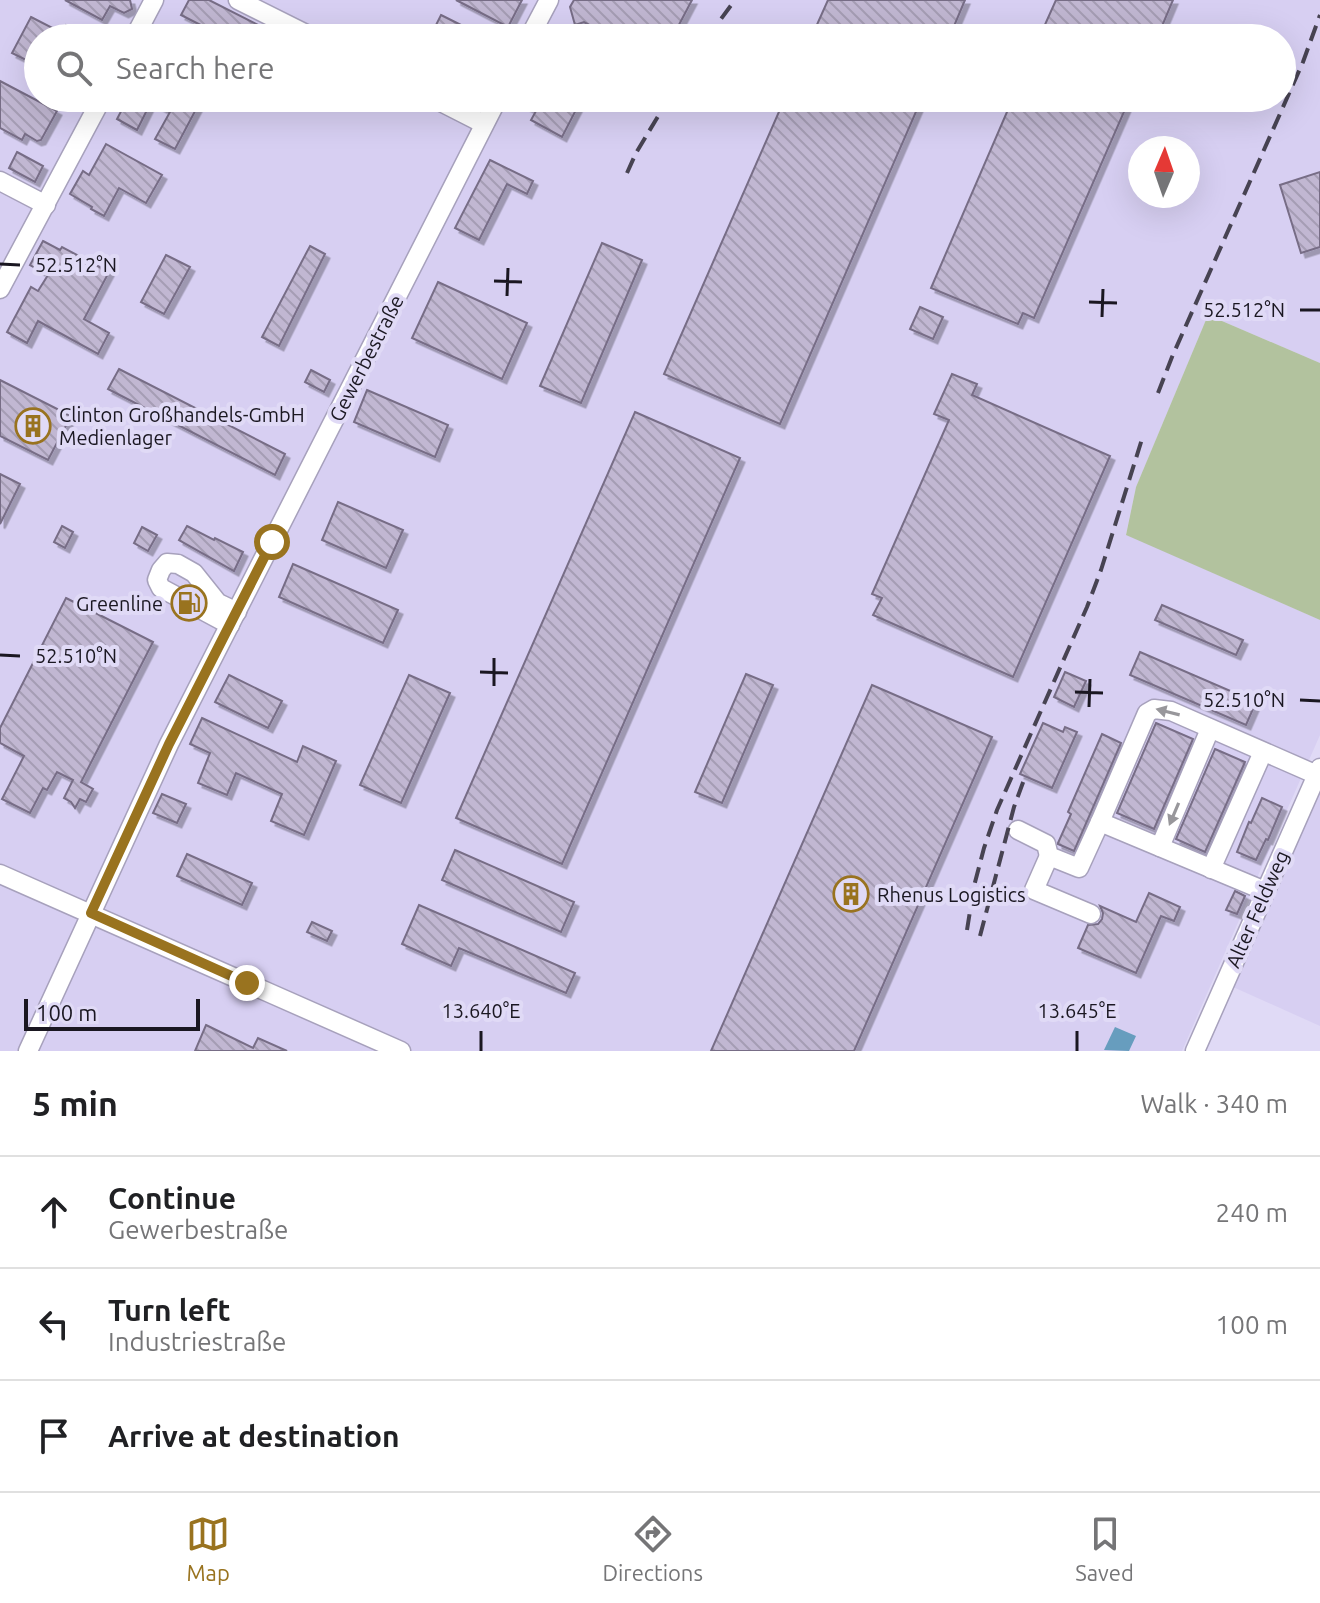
<!DOCTYPE html>
<meta charset="utf-8">
<style>
body{margin:0;font-family:Ubuntu,sans-serif;background:#f2f2f2;color:#202124}
.compass{position:absolute;left:1128px;top:136px;width:72px;height:72px;border-radius:50%;background:#fff;box-shadow:0 8px 32px #0002;rotate:2deg}
.scale{position:absolute;left:24px;bottom:20px;width:176px;box-sizing:border-box;padding-left:8px;border:4px solid #1a1721;border-top:0;font-size:22px;line-height:28px;white-space:nowrap;color:#1a1721;-webkit-text-stroke:6px #e0daf6;paint-order:stroke}
.stop{position:absolute;width:24px;height:24px;margin:-18px;border:6px solid #99731f;border-radius:50%;background:#fff}
.stop.end{background:#99731f;border-color:#fff;box-shadow:0 2px 8px #0008}
.list{margin:0;padding:0;list-style:none}
h2{display:flex;justify-content:space-between;align-items:center;height:104px;margin:0;padding:0 32px;font-size:34px}
h2 small{font-size:26px;font-weight:400;color:#757577}
.list li{display:grid;grid-template-columns:52px 1fr auto;gap:24px;align-items:center;box-sizing:border-box;height:112px;padding:0 32px;border-top:2px solid #e0e0e0}
.list b{display:block;font-size:30px;white-space:nowrap}
.list p{margin:0;font-size:26px;white-space:nowrap;color:#757577}
.list em{font-size:26px;font-style:normal;color:#757577}
.icon{flex:none;width:44px;height:44px;fill:none;stroke:currentColor;stroke-width:2;stroke-linecap:round;stroke-linejoin:round}
.map{position:relative;flex:none;width:1320px;height:1051px;overflow:hidden}
.search{position:absolute;background:#fff;box-shadow:0 8px 32px #0002;left:24px;right:24px;top:24px;height:88px;display:flex;align-items:center;gap:20px;box-sizing:border-box;padding:0 28px;border-radius:44px;color:#757577;font-size:30px}
.sheet{height:440px;background:#fff}
nav{display:flex;justify-content:space-around;align-items:center;box-sizing:border-box;height:112px;border-top:2px solid #e0e0e0;background:#fff;font-size:22px;color:#757577}
nav a{display:grid;justify-items:center;gap:4px}
nav .on{color:#99731f}
.map>svg:first-child{display:block}
</style>
<div class="map">
<svg width="1320" height="1051" viewBox="0 0 1320 1051">
<defs>
<pattern id="building-back-hatch" width="6" height="6" patternUnits="userSpaceOnUse" patternTransform="scale(2)"><rect width="6" height="6" fill="#c1b7d2"/><path d="M-1 5l2 2M0 0l6 6M5-1l2 2" fill="none" stroke="#a59db4"/></pattern>
<filter id="shadow"><feDropShadow dx="4.5" dy="4.5" stdDeviation="0" flood-color="#0004"/></filter>
</defs>
<rect width="100%" height="100%" fill="#e0daf6"/>
<!-- built -->
<g fill="#d7cff2" fill-rule="evenodd">
<path d="M0,0H1320V363L1208,315L1136,487L1126,534L1320,620V735L1257,878L1246,890L1250,895L1182,1051H0ZM38,38H1282V98H38ZM1140,148H1188V196H1140Z"/>
<polygon points="1320,788 1320,1026 1233,987"/>
</g>
<!-- green -->
<polygon fill="#b2c29e" points="1208,315 1320,363 1320,620 1126,535 1136,487"/>
<!-- water -->
<polygon fill="#679dbe" points="1115,1027 1136,1036 1129,1051 1104,1050"/>
<!-- building -->
<g fill="url(#building-back-hatch)" stroke="#776d86" stroke-width="2" filter="url(#shadow)">
<polygon points="65,0 130,0 132,9 124,13 110,6 102,20"/>
<polygon points="189,0 209,0 262,27 256,38 226,38 181,15"/>
<polygon points="456,0 522,0 508,27"/>
<polygon points="574,0 692,0 672,38 599,38 592,34 595,28 584,22 575,25 570,7"/>
<polygon points="828,0 965,0 949,38 811,38"/>
<polygon points="1056,0 1173,0 1157,38 1039,38"/>
<polygon points="441,15 487,38 437,38 431,35"/>
<polygon points="31,17 62,33 66,25 90,38 38,38 38,66 12,53"/>
<polygon points="0,81 57,111 41,140 37,141 25,134 22,140 0,128"/>
<polygon points="128,98 202,98 175,149 155,139 170,112 151,102 137,130 117,119"/>
<polygon points="527,98 566,98 579,104 562,137 531,120 536,111 523,105"/>
<polygon points="785,98 922,98 780,424 664,374"/>
<polygon points="1013,98 1130,98 1034,318 1023,313 1018,324 931,288"/>
<polygon points="106,144 162,175 146,203 119,188 104,216 91,209 92,207 70,194 83,171 89,175"/>
<polygon points="17,152 43,166 35,182 9,168"/>
<polygon points="490,160 533,181 527,194 507,184 479,240 455,228"/>
<polygon points="1320,172 1320,247 1301,253 1280,185"/>
<polygon points="43,241 60,250 62,247 109,272 84,319 109,333 98,354 38,321 27,343 7,332 31,287 38,291 48,275 30,265"/>
<polygon points="602,243 642,260 581,403 540,386"/>
<polygon points="310,246 325,254 279,346 262,337"/>
<polygon points="166,255 190,267 164,314 141,302"/>
<polygon points="438,282 527,323 502,379 412,338"/>
<polygon points="920,307 943,317 933,339 910,329"/>
<polygon points="119,369 285,454 275,475 108,389"/>
<polygon points="311,370 330,380 324,392 305,382"/>
<polygon points="952,374 977,384 972,395 1110,456 1013,677 873,615 882,598 872,594 949,420 934,414"/>
<polygon points="0,380 71,416 48,460 0,436"/>
<polygon points="367,390 448,425 435,457 354,422"/>
<polygon points="635,412 740,458 562,864 456,818"/>
<polygon points="0,474 20,484 0,524"/>
<polygon points="338,502 403,530 386,568 322,540"/>
<polygon points="62,526 73,532 65,548 54,542"/>
<polygon points="187,526 214,540 215,538 243,552 234,571 179,540"/>
<polygon points="142,527 157,535 148,551 134,543"/>
<polygon points="293,564 398,610 383,643 279,597"/>
<polygon points="66,598 153,642 81,782 93,789 86,802 80,799 75,808 71,802 64,798 73,780 57,772 47,790 43,788 30,813 2,799 24,756 0,743 0,728"/>
<polygon points="1162,605 1243,640 1236,655 1155,620"/>
<polygon points="1140,652 1256,702 1246,725 1130,675"/>
<polygon points="1065,672 1086,681 1074,707 1054,697"/>
<polygon points="746,674 773,685 722,803 695,792"/>
<polygon points="229,675 282,701 268,728 215,702"/>
<polygon points="409,675 450,693 401,803 360,785"/>
<polygon points="872,685 992,737 854,1051 711,1051"/>
<polygon points="202,718 297,762 303,746 336,761 304,835 271,821 282,794 236,773 227,795 198,783 210,753 190,744"/>
<polygon points="1043,723 1063,732 1065,727 1077,732 1052,788 1020,774"/>
<polygon points="1156,723 1193,739 1154,829 1117,813"/>
<polygon points="1102,734 1121,743 1074,851 1058,844 1058,843 1071,814 1068,812"/>
<polygon points="1215,749 1245,762 1205,852 1176,839"/>
<polygon points="162,794 186,804 177,823 153,813"/>
<polygon points="1262,798 1282,807 1268,840 1266,839 1256,860 1237,852 1249,822 1251,823"/>
<polygon points="455,850 574,902 561,932 442,880"/>
<polygon points="187,854 252,883 242,905 177,876"/>
<polygon points="1235,891 1245,896 1237,914 1226,910"/>
<polygon points="1149,893 1180,907 1174,921 1161,916 1136,973 1078,948 1088,925 1098,924 1102,919 1103,913 1100,906 1136,922"/>
<polygon points="419,905 575,973 566,993 459,948 451,966 402,944"/>
<polygon points="312,922 332,931 327,941 307,932"/>
<polygon points="206,1025 253,1048 258,1038 287,1051 195,1051"/>
</g>
<g fill="none" stroke-linecap="round" stroke-linejoin="round">
<defs>
<g id="minor">
<polyline points="238,0 314,38"/>
<polyline points="134,38 154,0"/>
<polyline points="529,38 549,0"/>
<polyline points="433,98 484,124"/>
<polyline points="0,181 46,205"/>
<polyline points="0,289 102,98"/>
<polyline points="230,625 161,588 157,580 161,570 167,563 178,564 194,573 218,603 237,612"/>
<polyline points="1018,830 1046,844 1049,856 1079,868 1100,822"/>
<polyline points="1160,847 1210,729"/>
<polyline points="1049,856 1034,890 1091,914"/>
<polyline points="1211,869 1263,752"/>
<polyline points="0,874 401,1051"/>
<polyline points="1265,891 1100,822 1147,713 1154,709 1171,711 1317,775"/>
<polyline points="28,1051 169,744 498,98"/>
<polyline points="1195,1051 1320,768"/>
</g>
</defs>
<!-- minor casing -->
<use href="#minor" stroke="#a7a1bc" stroke-width="21"/>
<!-- minor -->
<use href="#minor" stroke="#fff" stroke-width="18"/>
<!-- rail -->
<g stroke="#474352" stroke-width="4" stroke-dasharray="16 8" stroke-linecap="butt">
<polyline points="707,38 735,0"/>
<polyline points="627,173 636,153 669,98"/>
<polyline points="1158,393 1172,357 1303,62 1320,15"/>
<polyline points="967,930 974,886 984,848 997,810 1087,607 1101,570 1142,439"/>
<polyline points="980,936 1014,807 1025,777"/>
</g>
</g>
<!-- one-way arrows -->
<defs><path id="oneway-solid" d="M-6-.8H1V-3.2L6.5 0L1 3.2V.8H-6Z" transform="scale(2)"/></defs>
<g fill="#98979b">
<use href="#oneway-solid" transform="translate(1168 712) rotate(-166)"/>
<use href="#oneway-solid" transform="translate(1174 814) rotate(113)"/>
</g>
<g fill="none" stroke-linecap="round" stroke-linejoin="round">
<!-- route -->
<polyline stroke="#99731f" stroke-width="10" points="247,983 91,913 169,744 272,542"/>
</g>
<!-- ticks -->
<path fill="none" stroke="#1a1721" stroke-width="3" d="M0,264L20,265M494,281L522,282M507,296L508,268M1089,302L1117,303M1300,310H1320M1102,317L1103,289M0,655L20,656M480,672L508,673M494,686V658M1075,692L1103,693M1300,700L1320,701M1089,707L1090,679M481,1051V1031M1077,1051V1031"/>
<!-- icons -->
<defs>
<symbol id="building-ring" viewBox="-11 -11 22 22"><circle r="9.5" fill="#e0daf6" stroke="#99731f" stroke-width="1.5"/><path d="M-4-6H4V6H1V3H-1V6H-4ZM-2.5-4.3h1.7v1.8h-1.7ZM.8-4.3h1.7v1.8H.8ZM-2.5-1h1.7V.8h-1.7ZM.8-1h1.7V.8H.8Z" fill="#99731f"/></symbol>
<symbol id="fuel-ring" viewBox="-11 -11 22 22"><circle r="9.5" fill="#e0daf6" stroke="#99731f" stroke-width="1.5"/><path d="M-5.5-6h7V0h2V4h1.3V-2.5L3-4.5l.8-.8L6-3V5H2.5V1h-1V6h-7ZM-4.2-4.7v3.2H.2V-4.7Z" fill="#99731f"/></symbol>
</defs>
<g fill-rule="evenodd">
<use href="#building-ring" x="13" y="406" width="40" height="40"/>
<use href="#fuel-ring" x="169" y="583" width="40" height="40"/>
<use href="#building-ring" x="831" y="874" width="40" height="40"/>
</g>
<g text-anchor="middle" dominant-baseline="central" stroke-width="8" stroke-linejoin="round" paint-order="stroke">
<!-- street labels -->
<g font-size="20" fill="#1a1721" stroke="#e0daf6">
<text transform="translate(366 358) rotate(-63)">Gewerbestraße</text>
<text transform="translate(1257 909) rotate(-66)">Alter Feldweg</text>
</g>
<!-- poi labels -->
<g font-size="20" fill="#1a1721" stroke="#e0daf6" text-anchor="start">
<text x="59" y="414">Clinton Großhandels-GmbH<tspan x="59" dy="23">Medienlager</tspan></text>
<text x="163" y="603" text-anchor="end">Greenline</text>
<text x="877" y="894">Rhenus Logistics</text>
</g>
</g>
<g font-size="20" text-anchor="middle" fill="#1a1721" stroke="#e0daf6" stroke-width="8" stroke-linejoin="round" paint-order="stroke">
<text x="76" y="272">52.512°N</text>
<text x="1244" y="317">52.512°N</text>
<text x="76" y="663">52.510°N</text>
<text x="1244" y="707">52.510°N</text>
<text x="481" y="1018">13.640°E</text>
<text x="1077" y="1018">13.645°E</text>
</g>
</svg>
<svg class="compass" viewBox="-18 -18 36 36"><path d="M0-13l5 13h-10z" fill="#e53935"/><path d="M0 13l5-13h-10z" fill="#757577"/></svg>
<div class="scale">100 m</div>
<div class="stop" style="left:272px;top:542px"></div>
<div class="stop end" style="left:247px;top:983px"></div>
<div class="search"><svg class="icon" aria-label="search" viewBox="0 0 24 24"><circle cx="10" cy="10" r="6"/><path d="M15 15l6 6"/></svg>Search here</div>
</div>
<section class="sheet">
<h2>5 min<small>Walk · 340 m</small></h2>
<ul class="list">
<li><svg class="icon" aria-label="ahead" viewBox="0 0 24 24"><path d="M12 20V5M6 11l6-6 6 6"/></svg><div><b>Continue</b><p>Gewerbestraße</p></div><em>240 m</em></li>
<li><svg class="icon" aria-label="left" viewBox="0 0 24 24"><path d="M17 20v-9H6M10 6l-5 5 5 5"/></svg><div><b>Turn left</b><p>Industriestraße</p></div><em>100 m</em></li>
<li><svg class="icon" aria-label="arrive" viewBox="0 0 24 24"><path d="M6 21V4h12l-3 4 3 4H6"/></svg><div><b>Arrive at destination</b></div></li>
</ul>
</section>
<nav>
<a class="on"><svg class="icon" aria-label="map" viewBox="0 0 24 24"><path d="M3 6l6-2 6 2 6-2v14l-6 2-6-2-6 2zM9 4v14M15 6v14"/></svg>Map</a>
<a><svg class="icon" aria-label="directions" viewBox="0 0 24 24"><path d="M12 3l9 9-9 9-9-9zM9 14v-3h6M13 9l2 2-2 2"/></svg>Directions</a>
<a><svg class="icon" aria-label="saved" viewBox="0 0 24 24"><path d="M7 4h10v16l-5-4-5 4z"/></svg>Saved</a>
</nav>
